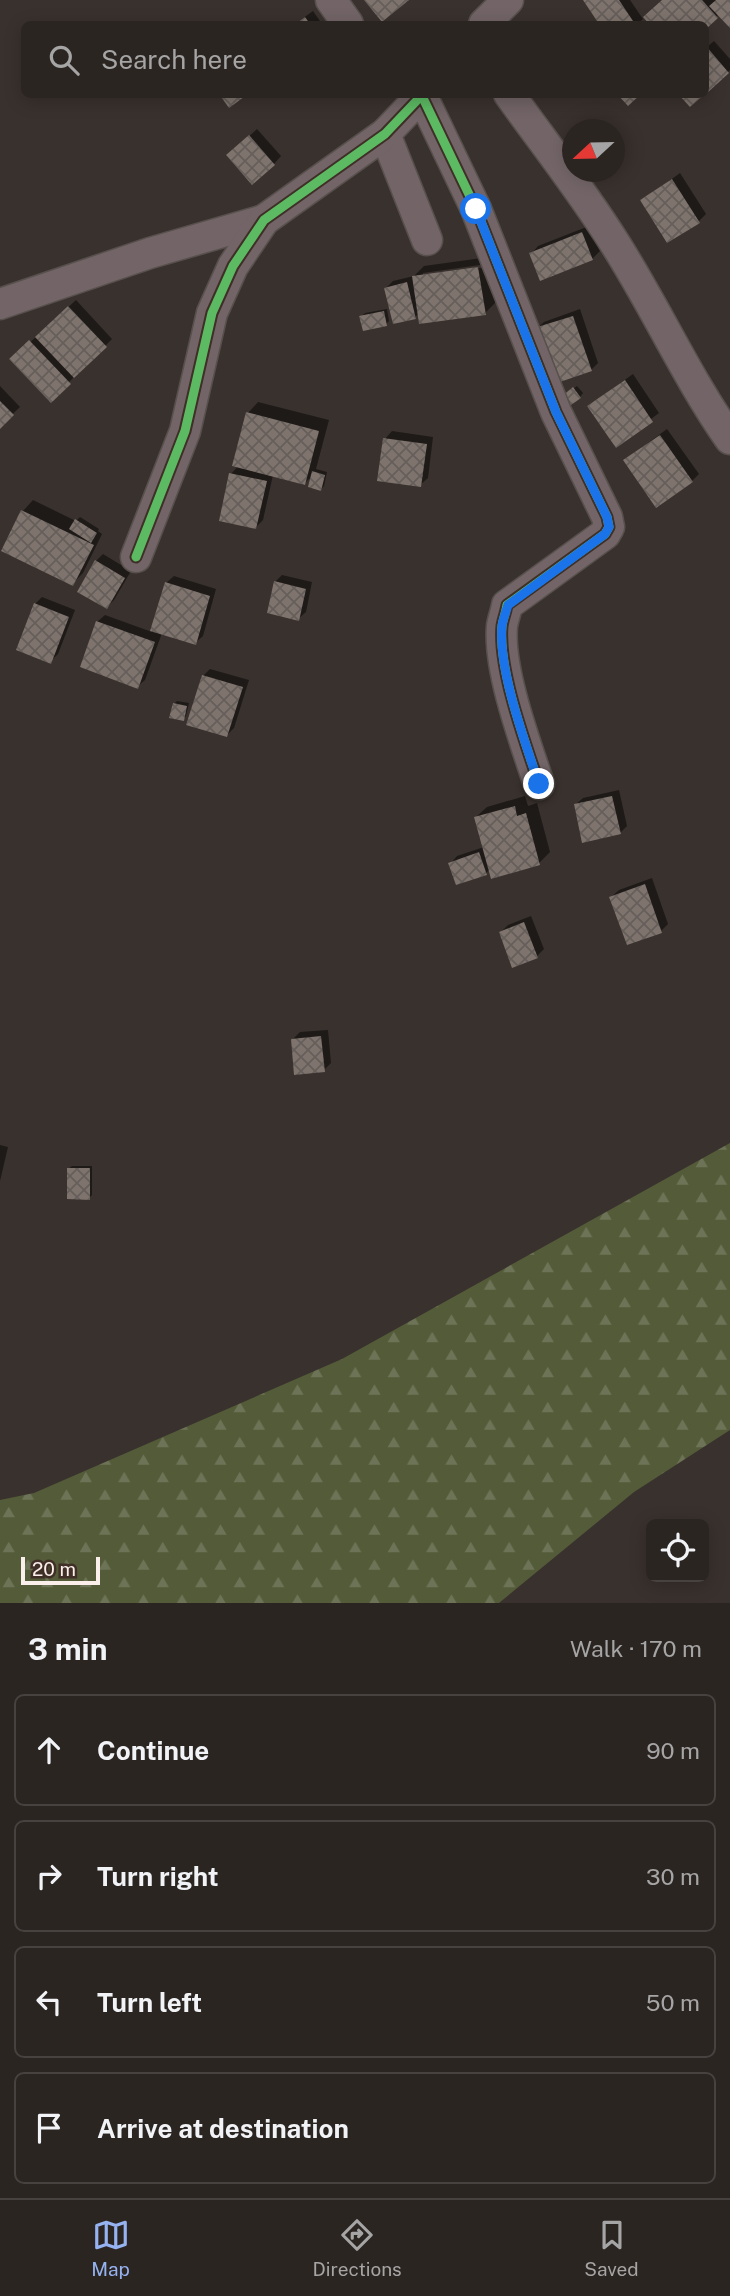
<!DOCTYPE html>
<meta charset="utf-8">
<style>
body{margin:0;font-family:"Public Sans",sans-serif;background:#37312f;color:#f1f3f6}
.controls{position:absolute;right:21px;bottom:21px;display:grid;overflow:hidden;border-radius:10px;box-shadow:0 4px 18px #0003}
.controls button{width:63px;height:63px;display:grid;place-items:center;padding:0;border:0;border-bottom:2px solid #474240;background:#2b2522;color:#f1f3f6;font:35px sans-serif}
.compass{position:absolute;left:562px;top:119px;width:63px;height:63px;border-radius:50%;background:#2b2522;box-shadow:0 4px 18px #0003;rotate:248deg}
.scale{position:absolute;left:21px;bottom:18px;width:79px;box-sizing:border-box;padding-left:7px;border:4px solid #faefea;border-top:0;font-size:19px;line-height:24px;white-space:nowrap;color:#faefea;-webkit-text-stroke:5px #3f2f27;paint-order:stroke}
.stop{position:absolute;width:21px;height:21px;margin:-16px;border:5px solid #1a73e8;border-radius:50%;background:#fff}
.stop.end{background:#1a73e8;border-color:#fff;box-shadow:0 2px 7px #0008}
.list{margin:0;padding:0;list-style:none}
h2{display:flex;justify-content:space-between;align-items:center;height:91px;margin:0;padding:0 28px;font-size:30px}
h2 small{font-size:23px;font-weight:400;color:#a6a5a5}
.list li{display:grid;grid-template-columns:46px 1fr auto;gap:21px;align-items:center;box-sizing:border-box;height:112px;margin:0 14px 14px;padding:0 14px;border:2px solid #474240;border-radius:10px}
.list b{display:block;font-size:26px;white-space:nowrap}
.list em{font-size:23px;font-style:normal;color:#a6a5a5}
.icon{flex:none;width:38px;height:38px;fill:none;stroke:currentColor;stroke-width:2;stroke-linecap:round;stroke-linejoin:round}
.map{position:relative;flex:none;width:730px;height:1603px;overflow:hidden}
.search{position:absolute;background:#2b2522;box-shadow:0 4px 18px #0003;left:21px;right:21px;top:21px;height:77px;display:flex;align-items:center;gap:18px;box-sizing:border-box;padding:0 24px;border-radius:10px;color:#a6a5a5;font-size:26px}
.sheet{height:595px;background:#2b2522}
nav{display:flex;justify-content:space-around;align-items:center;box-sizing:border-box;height:98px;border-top:2px solid #474240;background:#2b2522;font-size:19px;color:#a6a5a5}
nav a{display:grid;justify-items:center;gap:4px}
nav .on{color:#95b2f1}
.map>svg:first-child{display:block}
</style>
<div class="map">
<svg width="730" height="1603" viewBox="0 0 730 1603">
<defs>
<pattern id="forest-firs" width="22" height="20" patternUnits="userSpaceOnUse" patternTransform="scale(1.75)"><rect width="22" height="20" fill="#535b39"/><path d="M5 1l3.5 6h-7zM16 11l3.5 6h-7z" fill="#6d7356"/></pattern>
<pattern id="building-cross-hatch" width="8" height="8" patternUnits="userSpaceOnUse" patternTransform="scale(1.75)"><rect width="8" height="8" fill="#7f736d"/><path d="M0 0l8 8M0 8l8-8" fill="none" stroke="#655e5a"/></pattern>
</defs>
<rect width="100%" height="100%" fill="#39312d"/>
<!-- forest -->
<polygon fill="url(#forest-firs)" points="730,1143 730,1430 634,1492 499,1603 0,1603 0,1500 34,1493 342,1359"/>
<!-- shadow -->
<g fill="#0007" fill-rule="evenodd">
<polygon points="585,0 630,0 643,19 637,24 602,24"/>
<polygon points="664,0 730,0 730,25 719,14 706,26 706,24 651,24 645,17"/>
<polygon points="313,11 322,24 295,24"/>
<polygon points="714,41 730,59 730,70 706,92 706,48"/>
<polygon points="257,129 281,156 274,164 236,148"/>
<polygon points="680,173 706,214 699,221 642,201"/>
<polygon points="589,226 600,251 592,259 531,254 538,246"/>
<path d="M489,257L496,302L485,313L419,314L415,317L386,288L393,281L414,276L424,266ZM487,264V267L423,276V273Z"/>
<polygon points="76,300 112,339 51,400 12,359"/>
<polygon points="387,309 389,321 386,324 361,317 365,313"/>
<polygon points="580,309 598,363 591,370 536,329 544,322"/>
<polygon points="633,374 659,413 616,445 589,406"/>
<polygon points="0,386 20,407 0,426"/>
<polygon points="577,386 583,393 580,397 566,394"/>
<polygon points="258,402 329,420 316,469 327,472 324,486 321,489 313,475 305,483 273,475 263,520 256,527 231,474 238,466 248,413"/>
<polygon points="667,429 699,474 692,481 625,460"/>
<polygon points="392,431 433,437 428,478 420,485 385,439"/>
<polygon points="33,500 76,521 80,517 99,529 98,531 102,534 83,573 72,584 23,511"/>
<polygon points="103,554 131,571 114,600 107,607 96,561"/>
<polygon points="282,575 312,582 306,612 298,619 275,582"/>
<polygon points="174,576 216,589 203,636 195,643 162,633 145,680 137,687 97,622 105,615 152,632 166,583"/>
<polygon points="42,597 75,610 58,654 50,662 35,604"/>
<polygon points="210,669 249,680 234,728 227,735 203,676"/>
<polygon points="177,701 189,703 186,716 183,719 174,704"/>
<polygon points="619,790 627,826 620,833 575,805 583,798"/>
<polygon points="525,796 528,806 537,803 550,852 539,863 490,869 486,873 450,864 457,856 484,847 476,817 487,807"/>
<polygon points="652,878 668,924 661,931 611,897 619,890"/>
<polygon points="531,916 544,949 537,956 501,932 508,925"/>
<polygon points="328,1030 331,1063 324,1070 293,1039 300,1032"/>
<polygon points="0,1145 8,1147 0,1181"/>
<polygon points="72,1166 92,1166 92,1195 89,1198 68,1169"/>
</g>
<!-- building -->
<g fill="url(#building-cross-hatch)">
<polygon points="364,0 409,0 382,22"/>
<polygon points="583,0 619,0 635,24 599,24"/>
<polygon points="662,0 702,0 718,18 706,29 706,24 649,24 643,17"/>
<polygon points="716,0 730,0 730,28 709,6"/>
<polygon points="305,17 310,24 295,24"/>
<polygon points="706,46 729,73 706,94"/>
<polygon points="219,94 248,94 229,108"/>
<polygon points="617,94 641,94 628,106"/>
<polygon points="678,94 705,94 690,107"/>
<polygon points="249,135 275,165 252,185 226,155"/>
<polygon points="672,179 700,223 667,243 640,200"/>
<polygon points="582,232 593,260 540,281 529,253"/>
<polygon points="478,267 486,315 419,324 412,276"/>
<polygon points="407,282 416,319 393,324 384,288"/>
<polygon points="68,306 107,347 74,378 35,337"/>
<polygon points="384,311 387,326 363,331 359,316"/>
<polygon points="573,316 592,371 554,384 534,328"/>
<polygon points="29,340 71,384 51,403 9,359"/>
<polygon points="625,380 653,422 616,448 587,406"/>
<polygon points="573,387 581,398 568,407 561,397"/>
<polygon points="0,401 14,415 0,429"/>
<polygon points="246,412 319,431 305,485 232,466"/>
<polygon points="660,435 693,482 656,508 623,460"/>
<polygon points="383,438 427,444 421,487 377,481"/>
<polygon points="312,471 325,475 321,491 308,487"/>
<polygon points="229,473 267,481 256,529 219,521"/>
<polygon points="21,510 94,545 73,586 1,551"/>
<polygon points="75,519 97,533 91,543 69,529"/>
<polygon points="95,560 125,578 107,609 77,592"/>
<polygon points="274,581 306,589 299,621 267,613"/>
<polygon points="165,582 210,596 196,645 150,631"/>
<polygon points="34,603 69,617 51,664 16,650"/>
<polygon points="96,621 155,642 138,689 80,667"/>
<polygon points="202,675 243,687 227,737 186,725"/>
<polygon points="173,703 187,706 184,721 169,718"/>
<polygon points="612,796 621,834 582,843 574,804"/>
<polygon points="515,806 517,816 526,813 540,865 491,879 474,817"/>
<polygon points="479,852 487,875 456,885 448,863"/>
<polygon points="645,884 662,933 627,945 609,897"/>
<polygon points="524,922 538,958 512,968 499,932"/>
<polygon points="321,1036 325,1072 294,1075 291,1039"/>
<polygon points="67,1168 90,1168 90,1200 67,1199"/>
</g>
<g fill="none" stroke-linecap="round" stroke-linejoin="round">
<defs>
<g id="minor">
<polyline points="331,0 348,24"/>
<polyline points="484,24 508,0"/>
<path d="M509,94C544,143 582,191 614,242C655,306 686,376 730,439"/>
<path d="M422,96L476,209L556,412L607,517L609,527L605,534L507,605C506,612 503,619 502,626C498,669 525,742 539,784"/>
<polyline points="385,134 427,240"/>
<polyline points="0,304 150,253 264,220"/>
<polyline points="136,557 185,431 212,313 233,266 264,220 385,134 423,94"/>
</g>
</defs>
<!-- minor casing -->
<use href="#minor" stroke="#57504c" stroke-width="33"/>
<!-- minor -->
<use href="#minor" stroke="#726467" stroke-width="30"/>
<defs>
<g id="cycleway">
<path d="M422,96L476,209L556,412L607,517L609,527L605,534L507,605C506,612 503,619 502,626C498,669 525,742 539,784"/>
<polyline points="136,557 185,431 212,313 233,266 264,220 385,134 423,94"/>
</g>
</defs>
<!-- cycleway casing -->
<use href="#cycleway" stroke="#3f2f27" stroke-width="13"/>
<!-- cycleway -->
<use href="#cycleway" stroke="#5cba63" stroke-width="9"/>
</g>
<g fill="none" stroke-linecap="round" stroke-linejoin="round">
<!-- route -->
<path stroke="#1a73e8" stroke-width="9" d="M476,209L556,412L607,517L609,527L605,534L508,605C506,612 503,619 502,626C498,669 525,742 539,784"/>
</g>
</svg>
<div class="controls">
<button><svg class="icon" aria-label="locate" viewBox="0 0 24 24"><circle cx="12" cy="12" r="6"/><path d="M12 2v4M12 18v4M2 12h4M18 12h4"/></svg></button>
</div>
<svg class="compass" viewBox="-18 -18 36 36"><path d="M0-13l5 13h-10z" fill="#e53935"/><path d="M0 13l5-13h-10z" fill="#a6a5a5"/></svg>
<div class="scale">20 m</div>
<div class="stop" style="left:476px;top:209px"></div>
<div class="stop end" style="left:539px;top:784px"></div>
<div class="search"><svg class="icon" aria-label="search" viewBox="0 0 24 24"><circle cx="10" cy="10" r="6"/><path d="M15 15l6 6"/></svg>Search here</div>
</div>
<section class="sheet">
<h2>3 min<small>Walk · 170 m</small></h2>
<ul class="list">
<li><svg class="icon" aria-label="ahead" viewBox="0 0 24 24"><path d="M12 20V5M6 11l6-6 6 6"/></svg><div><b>Continue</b></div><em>90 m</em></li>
<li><svg class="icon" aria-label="right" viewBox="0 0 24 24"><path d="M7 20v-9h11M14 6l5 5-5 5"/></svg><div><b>Turn right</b></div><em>30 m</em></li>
<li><svg class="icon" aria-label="left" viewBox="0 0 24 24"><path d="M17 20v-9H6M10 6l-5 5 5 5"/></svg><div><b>Turn left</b></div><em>50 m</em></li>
<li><svg class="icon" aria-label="arrive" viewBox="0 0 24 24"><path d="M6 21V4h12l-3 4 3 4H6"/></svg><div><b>Arrive at destination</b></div></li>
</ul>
</section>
<nav>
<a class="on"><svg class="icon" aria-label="map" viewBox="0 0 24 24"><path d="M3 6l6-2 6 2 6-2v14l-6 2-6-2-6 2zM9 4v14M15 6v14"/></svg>Map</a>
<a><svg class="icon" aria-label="directions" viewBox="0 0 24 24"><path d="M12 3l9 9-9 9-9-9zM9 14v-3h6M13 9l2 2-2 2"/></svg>Directions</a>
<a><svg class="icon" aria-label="saved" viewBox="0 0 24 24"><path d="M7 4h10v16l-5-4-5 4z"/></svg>Saved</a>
</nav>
